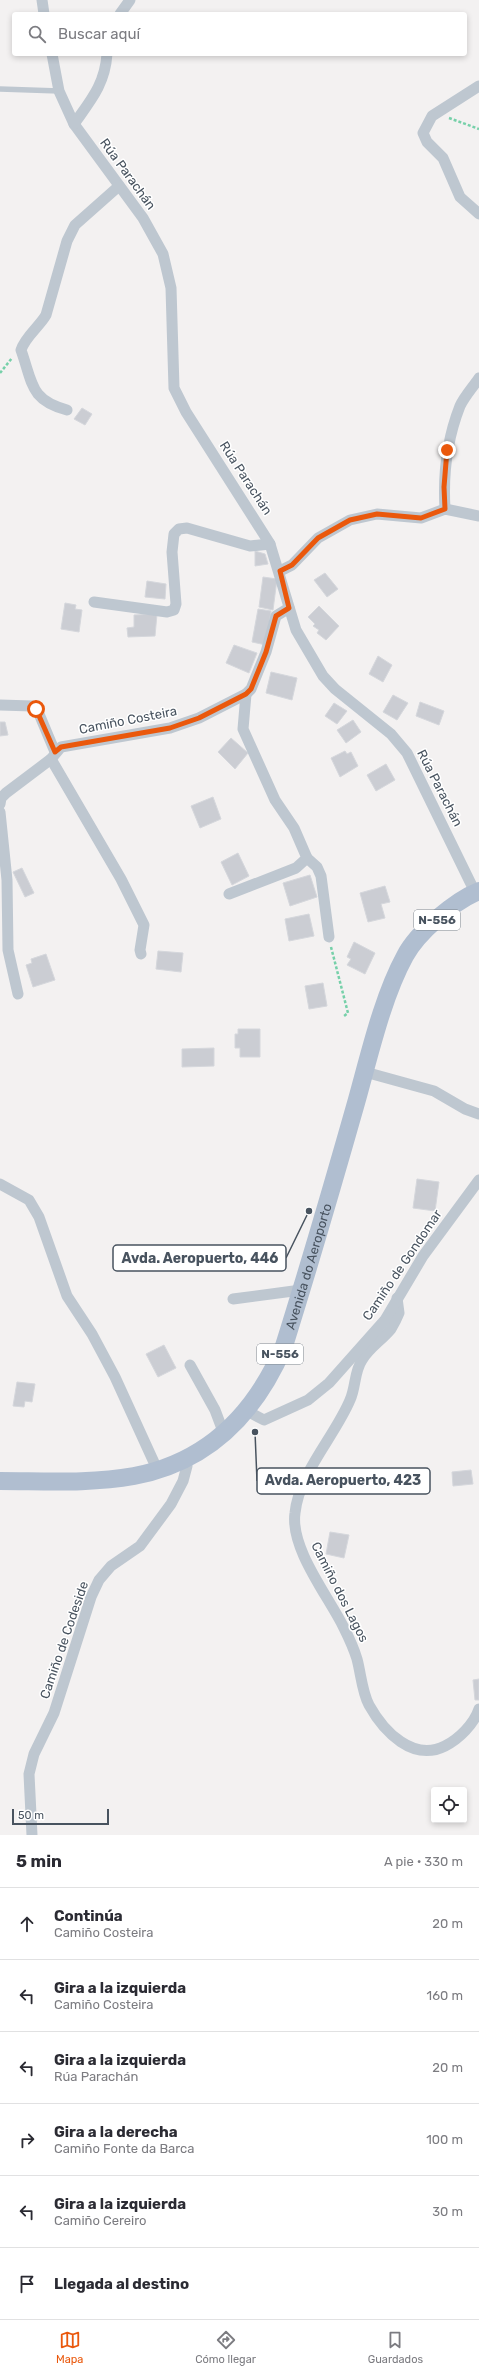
<!DOCTYPE html>
<html lang="es">
<meta charset="utf-8">
<style>
body{margin:0;font-family:Rubik,sans-serif;background:#f2f2f3;color:#2b2b33}
.controls{position:absolute;right:12px;bottom:12px;display:grid;overflow:hidden;border-radius:4px;box-shadow:0 2px 6px #0003}
.controls button{width:36px;height:36px;display:grid;place-items:center;padding:0;border:0;border-bottom:1px solid #e1e1e2;background:#fff;color:#2b2b33;font:20px sans-serif}
.scale{position:absolute;left:12px;bottom:10px;width:97px;box-sizing:border-box;padding-left:4px;border:2px solid #48535f;border-top:0;font-size:11px;line-height:14px;white-space:nowrap;color:#48535f;-webkit-text-stroke:3px #fff;paint-order:stroke}
.stop{position:absolute;width:12px;height:12px;margin:-9px;border:3px solid #ea580c;border-radius:50%;background:#fff}
.stop.end{background:#ea580c;border-color:#fff;box-shadow:0 1px 4px #0008}
.list{margin:0;padding:0;list-style:none}
h2{display:flex;justify-content:space-between;align-items:center;height:52px;margin:0;padding:0 16px;font-size:17px}
h2 small{font-size:13px;font-weight:400;color:#7c7c81}
.list li{display:grid;grid-template-columns:26px 1fr auto;gap:12px;align-items:center;box-sizing:border-box;height:72px;padding:0 16px;border-top:1px solid #e1e1e2}
.list b{display:block;font-size:15px;white-space:nowrap}
.list p{margin:0;font-size:13px;white-space:nowrap;color:#7c7c81}
.list em{font-size:13px;font-style:normal;color:#7c7c81}
.icon{flex:none;width:22px;height:22px;fill:none;stroke:currentColor;stroke-width:2;stroke-linecap:round;stroke-linejoin:round}
.map{position:relative;flex:none;width:479px;height:1835px;overflow:hidden}
.search{position:absolute;background:#fff;box-shadow:0 2px 6px #0003;left:12px;right:12px;top:12px;height:44px;display:flex;align-items:center;gap:10px;box-sizing:border-box;padding:0 14px;border-radius:4px;color:#7c7c81;font-size:15px}
.sheet{height:484px;background:#fff}
nav{display:flex;justify-content:space-around;align-items:center;box-sizing:border-box;height:56px;border-top:1px solid #e1e1e2;background:#fff;font-size:11px;color:#7c7c81}
nav a{display:grid;justify-items:center;gap:2px}
nav .on{color:#ea580c}
.map>svg:first-child{display:block}
</style>
<div class="map">
<svg width="479" height="1835" viewBox="0 0 479 1835">
<rect width="100%" height="100%" fill="#f3f1f1"/>
<!-- building -->
<g fill="#cbcdd3" stroke="#d5d7dc">
<polygon points="82,408 92,414 85,425 74,419"/>
<polygon points="255,551 265,554 268,564 255,566"/>
<polygon points="325,573 338,589 327,597 314,580"/>
<polygon points="263,577 277,579 273,610 259,607"/>
<polygon points="147,581 166,584 165,599 145,597"/>
<polygon points="65,603 76,605 75,609 82,610 79,632 61,629"/>
<polygon points="319,606 339,626 326,640 317,633 319,630 313,626 315,624 308,617"/>
<polygon points="258,609 271,611 266,645 252,642"/>
<polygon points="157,614 155,636 128,637 127,628 134,627 134,615"/>
<polygon points="234,645 257,653 249,673 226,663"/>
<polygon points="378,656 392,665 383,682 369,674"/>
<polygon points="271,672 297,678 292,700 266,693"/>
<polygon points="393,695 408,703 397,720 383,712"/>
<polygon points="420,702 444,711 439,725 416,716"/>
<polygon points="334,703 347,711 337,724 325,716"/>
<polygon points="353,720 361,732 346,743 337,730"/>
<polygon points="0,722 5,722 8,735 0,736"/>
<polygon points="231,738 248,753 235,769 218,752"/>
<polygon points="345,751 347,754 351,752 358,766 340,777 331,758"/>
<polygon points="386,764 395,780 376,791 367,775"/>
<polygon points="213,797 221,819 200,828 191,806"/>
<polygon points="238,853 249,876 232,885 221,862"/>
<polygon points="22,868 34,893 25,897 13,872"/>
<polygon points="310,875 317,897 290,906 283,883"/>
<polygon points="385,886 390,902 381,904 385,918 368,922 360,893"/>
<polygon points="309,914 314,936 289,941 285,919"/>
<polygon points="354,942 375,953 365,974 347,965 351,959 347,957"/>
<polygon points="158,951 183,953 181,972 156,969"/>
<polygon points="46,954 55,980 33,987 26,965 32,963 31,959"/>
<polygon points="323,983 327,1006 309,1009 305,986"/>
<polygon points="238,1029 260,1029 260,1057 240,1057 240,1048 235,1048 235,1034 238,1034"/>
<polygon points="214,1048 214,1066 182,1067 182,1049"/>
<polygon points="417,1179 439,1182 435,1211 413,1208"/>
<polygon points="164,1345 176,1368 158,1377 146,1354"/>
<polygon points="17,1382 35,1384 32,1402 25,1401 24,1407 13,1406"/>
<polygon points="471,1470 473,1484 453,1486 452,1472"/>
<polygon points="330,1532 349,1535 344,1558 326,1554"/>
<polygon points="479,1679 479,1700 475,1700 473,1680"/>
</g>
<g fill="none" stroke-linecap="round" stroke-linejoin="round">
<!-- path -->
<g stroke="#76d0a9" stroke-width="2.5" stroke-dasharray="3 2" stroke-linecap="butt">
<polyline points="449,118 479,129"/>
<polyline points="0,373 12,358"/>
<polyline points="331,947 348,1013 344,1016"/>
</g>
<!-- lane -->
<polyline stroke="#bec7d0" stroke-width="5.5" points="0,89 59,91"/>
<!-- street -->
<g stroke="#bec7d0" stroke-width="11">
<polyline points="42,0 44,14"/>
<polyline points="120,14 130,0"/>
<polyline points="52,54 59,91 74,124 143,218 163,254 171,288 174,388 186,412 270,544 296,630 323,676 335,689 391,734 407,753 475,892 479,895"/>
<polyline points="479,86 432,116 423,133 427,142 443,158 460,197 479,214"/>
<path d="M74,124C91,100 105,84 107,54"/>
<path d="M67,410C30,400 33,384 21,350C25,337 39,327 46,315L67,241L75,225L119,186"/>
<path d="M445,509C443,475 447,439 460,406C464,397 473,387 479,378"/>
<polyline points="280,571 292,565 318,538 350,520 377,514 421,518 445,509 479,516"/>
<polyline points="94,602 167,612 174,610 176,604 172,552 174,534 179,529 187,528 250,546 270,544"/>
<polyline points="0,705 32,706 37,709 55,752"/>
<polyline points="51,759 121,879 144,925 140,950 141,954"/>
<polyline points="0,804 1,798 6,793 51,759 61,747 170,728 199,718 246,694 251,689 266,652 276,616 289,608"/>
<polyline points="0,812 7,880 8,950 18,994"/>
<polyline points="307,858 317,867 321,876 329,937"/>
<polyline points="229,894 296,868 307,858 294,828 275,800 243,729 246,694"/>
<polyline points="365,1072 434,1091 465,1109 479,1114"/>
<polyline points="0,1184 29,1200 39,1217 67,1296 92,1334 115,1377 157,1469"/>
<path d="M397,1298L399,1313C397,1318 394,1324 391,1329C382,1340 369,1348 362,1360C354,1372 356,1387 350,1400C335,1436 299,1473 295,1513C290,1549 329,1597 344,1628C349,1638 354,1649 357,1659C361,1674 362,1692 369,1705C384,1732 413,1762 445,1746C459,1739 474,1724 479,1709"/>
<polyline points="233,1299 301,1290"/>
<polyline points="190,1365 215,1410 224,1434"/>
<polyline points="247,1411 264,1420 308,1400 329,1383 385,1320 423,1256 479,1180"/>
<polyline points="32,1835 29,1774 34,1754 54,1713 91,1597 99,1580 111,1566 140,1546 171,1504 183,1481 187,1466 184,1458"/>
</g>
<!-- primary -->
<path stroke="#b0bed0" stroke-width="18" id="s1" d="M0,1481C44,1481 90,1484 134,1476C208,1462 255,1414 284,1346C309,1266 333,1184 356,1103C369,1057 382,998 405,956C417,933 454,901 479,891"/>
</g>
<g fill="none" stroke-linecap="round" stroke-linejoin="round">
<!-- route -->
<polyline stroke="#ea580c" stroke-width="5" points="36,709 55,752 61,747 170,728 199,718 246,694 251,689 266,652 276,616 289,608 280,571 292,565 318,538 350,520 377,514 421,518 445,509 444,487 447,450"/>
</g>
<g text-anchor="middle" dominant-baseline="central" stroke-width="3" stroke-linejoin="round" paint-order="stroke">
<!-- shield labels -->
<g fill="#fff" stroke="#7f878f" stroke-width="1">
<rect x="414" y="910" width="46" height="20" rx="3"/>
<rect x="257" y="1344" width="46" height="20" rx="3"/>
</g>
<g font-size="12" font-weight="bold" fill="#48535f">
<text x="437" y="920">N-556</text>
<text x="280" y="1354">N-556</text>
</g>
<!-- street labels -->
<g font-size="13" fill="#48535f" stroke="#fff">
<text transform="translate(128 174) rotate(54)">Rúa Parachán</text>
<text transform="translate(246 478) rotate(57)">Rúa Parachán</text>
<text transform="translate(128 720) rotate(-11)">Camiño Costeira</text>
<text transform="translate(440 788) rotate(63)">Rúa Parachán</text>
<text transform="translate(402 1265) rotate(-56)">Camiño de Gondomar</text>
<text stroke="none"><textPath href="#s1" startOffset="425">Avenida do Aeroporto</textPath></text>
<text transform="translate(340 1592) rotate(63)">Camiño dos Lagos</text>
<text transform="translate(64 1640) rotate(-71)">Camiño de Codeside</text>
</g>
</g>
<!-- callouts -->
<path fill="none" stroke="#48535f" stroke-width="1.5" d="M309 1211L286 1258M255 1432L257 1481"/>
<g fill="#48535f" stroke="#fff" stroke-width="1.5">
<circle cx="309" cy="1211" r="4"/>
<circle cx="255" cy="1432" r="4"/>
</g>
<g fill="#fff" stroke="#48535f" stroke-width="1.5">
<rect x="113" y="1245" width="173" height="26" rx="4"/>
<rect x="257" y="1468" width="173" height="26" rx="4"/>
</g>
<g font-size="14" text-anchor="middle" font-weight="bold" fill="#48535f">
<text x="200" y="1263">Avda. Aeropuerto, 446</text>
<text x="343" y="1485">Avda. Aeropuerto, 423</text>
</g>
</svg>
<div class="controls">
<button><svg class="icon" aria-label="locate" viewBox="0 0 24 24"><circle cx="12" cy="12" r="6"/><path d="M12 2v4M12 18v4M2 12h4M18 12h4"/></svg></button>
</div>
<div class="scale">50 m</div>
<div class="stop" style="left:36px;top:709px"></div>
<div class="stop end" style="left:447px;top:450px"></div>
<div class="search"><svg class="icon" aria-label="search" viewBox="0 0 24 24"><circle cx="10" cy="10" r="6"/><path d="M15 15l6 6"/></svg>Buscar aquí</div>
</div>
<section class="sheet">
<h2>5 min<small>A pie · 330 m</small></h2>
<ul class="list">
<li><svg class="icon" aria-label="ahead" viewBox="0 0 24 24"><path d="M12 20V5M6 11l6-6 6 6"/></svg><div><b>Continúa</b><p>Camiño Costeira</p></div><em>20 m</em></li>
<li><svg class="icon" aria-label="left" viewBox="0 0 24 24"><path d="M17 20v-9H6M10 6l-5 5 5 5"/></svg><div><b>Gira a la izquierda</b><p>Camiño Costeira</p></div><em>160 m</em></li>
<li><svg class="icon" aria-label="left" viewBox="0 0 24 24"><path d="M17 20v-9H6M10 6l-5 5 5 5"/></svg><div><b>Gira a la izquierda</b><p>Rúa Parachán</p></div><em>20 m</em></li>
<li><svg class="icon" aria-label="right" viewBox="0 0 24 24"><path d="M7 20v-9h11M14 6l5 5-5 5"/></svg><div><b>Gira a la derecha</b><p>Camiño Fonte da Barca</p></div><em>100 m</em></li>
<li><svg class="icon" aria-label="left" viewBox="0 0 24 24"><path d="M17 20v-9H6M10 6l-5 5 5 5"/></svg><div><b>Gira a la izquierda</b><p>Camiño Cereiro</p></div><em>30 m</em></li>
<li><svg class="icon" aria-label="arrive" viewBox="0 0 24 24"><path d="M6 21V4h12l-3 4 3 4H6"/></svg><div><b>Llegada al destino</b></div></li>
</ul>
</section>
<nav>
<a class="on"><svg class="icon" aria-label="map" viewBox="0 0 24 24"><path d="M3 6l6-2 6 2 6-2v14l-6 2-6-2-6 2zM9 4v14M15 6v14"/></svg>Mapa</a>
<a><svg class="icon" aria-label="directions" viewBox="0 0 24 24"><path d="M12 3l9 9-9 9-9-9zM9 14v-3h6M13 9l2 2-2 2"/></svg>Cómo llegar</a>
<a><svg class="icon" aria-label="saved" viewBox="0 0 24 24"><path d="M7 4h10v16l-5-4-5 4z"/></svg>Guardados</a>
</nav>
